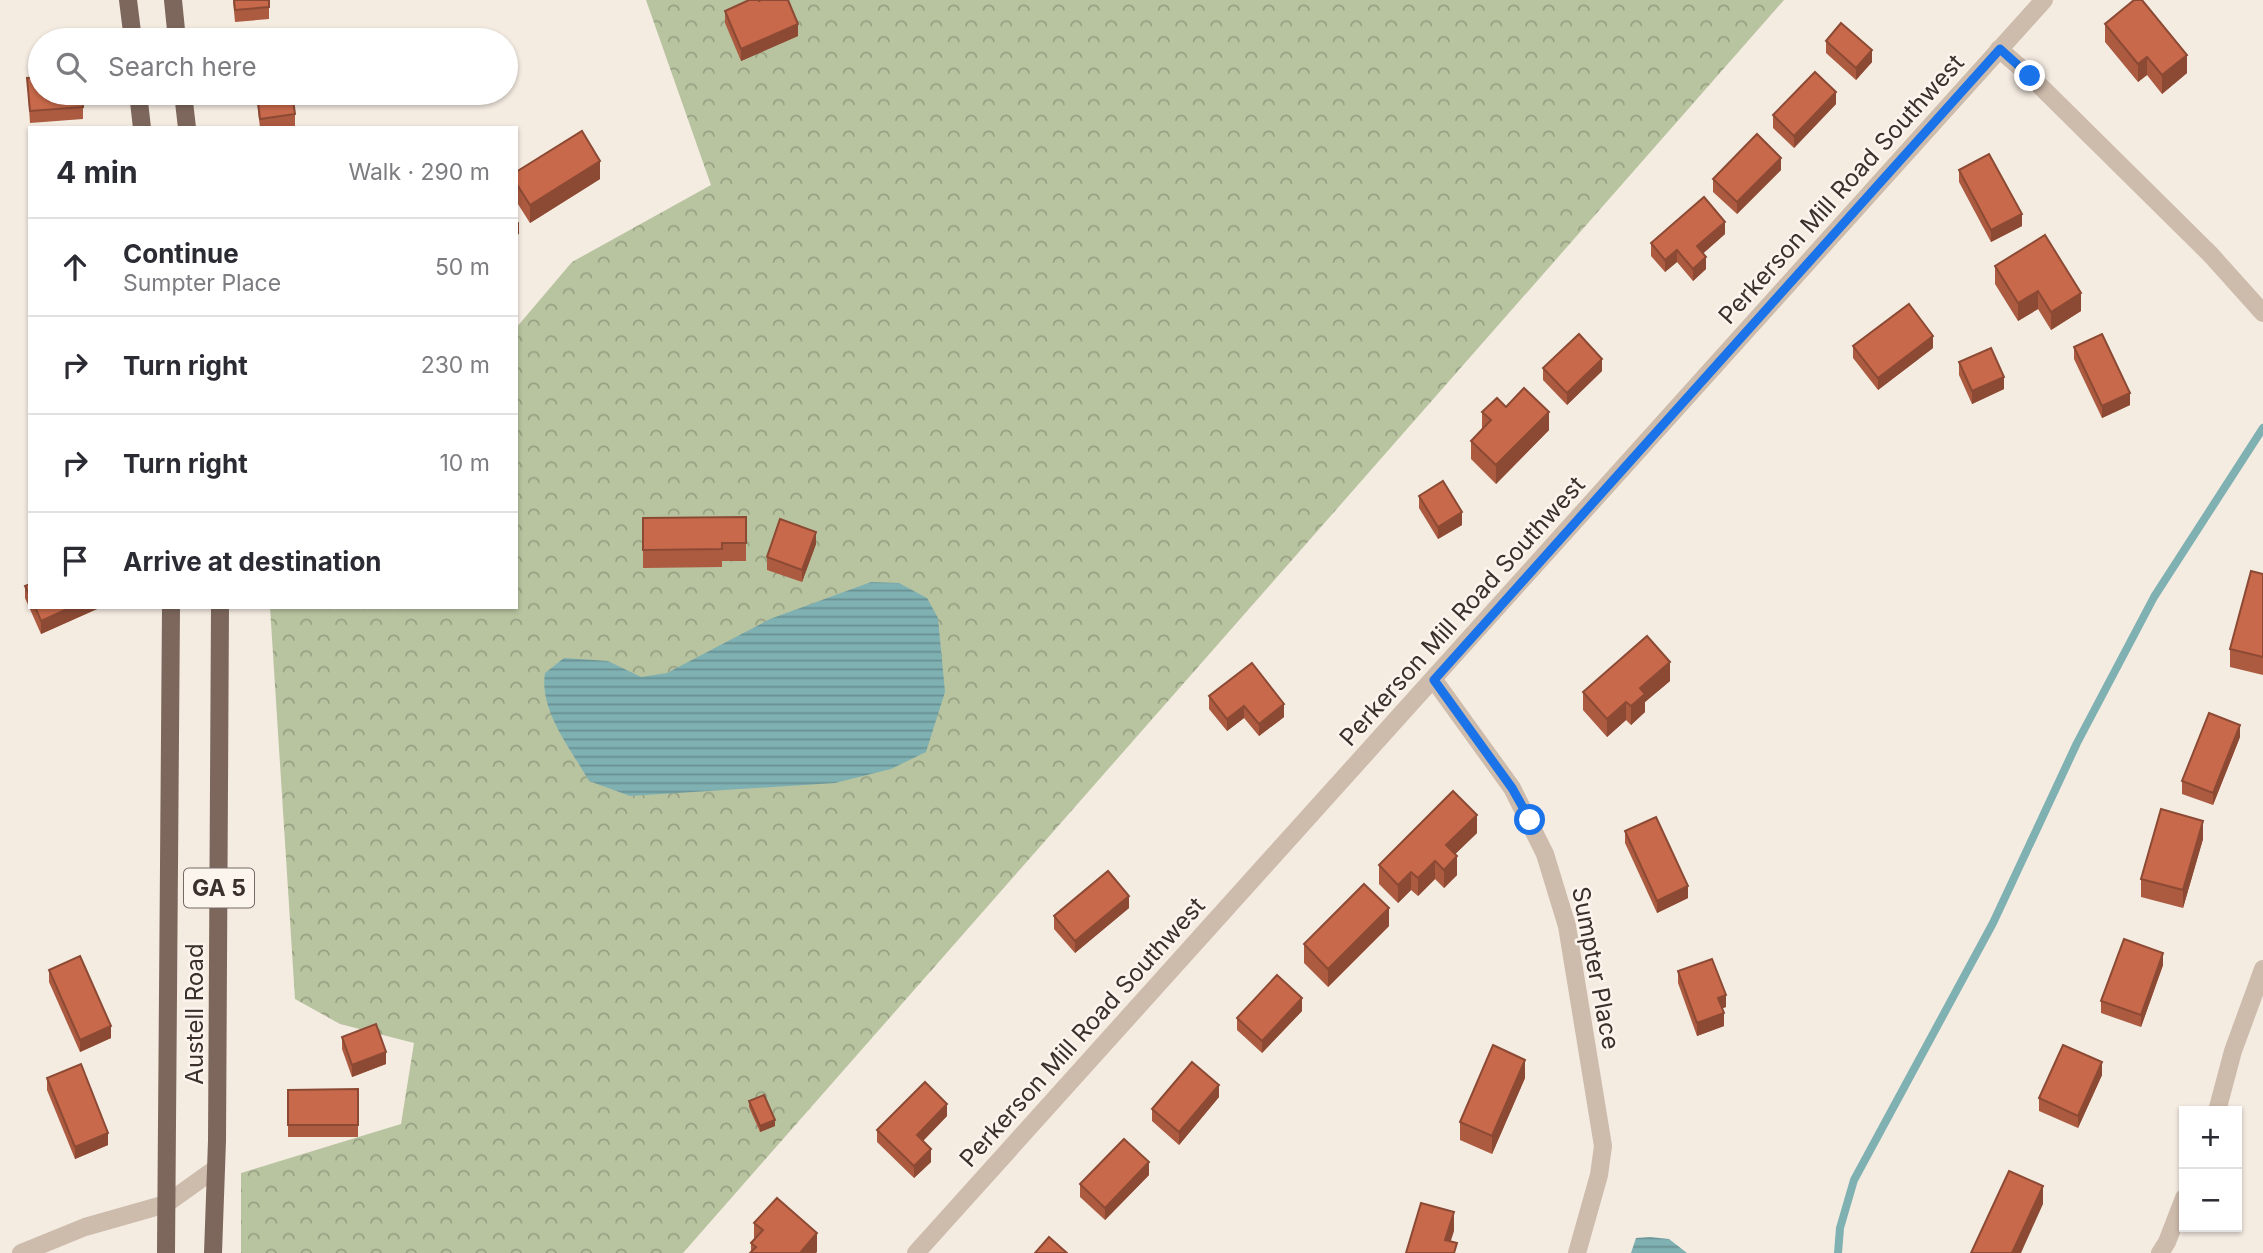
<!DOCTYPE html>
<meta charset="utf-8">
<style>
body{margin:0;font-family:Inter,sans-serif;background:#f7f7f7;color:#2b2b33}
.controls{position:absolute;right:21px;bottom:21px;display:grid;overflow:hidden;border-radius:0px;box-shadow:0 2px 5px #0004}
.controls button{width:63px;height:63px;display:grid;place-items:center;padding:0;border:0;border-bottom:2px solid #e1e1e2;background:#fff;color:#2b2b33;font:35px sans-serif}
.stop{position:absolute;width:21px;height:21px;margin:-16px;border:5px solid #1a73e8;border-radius:50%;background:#fff}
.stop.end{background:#1a73e8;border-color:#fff;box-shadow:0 2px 7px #0008}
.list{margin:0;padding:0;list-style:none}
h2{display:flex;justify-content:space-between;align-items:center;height:91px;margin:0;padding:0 28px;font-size:30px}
h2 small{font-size:23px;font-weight:400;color:#7c7c81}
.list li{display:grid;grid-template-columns:46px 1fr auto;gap:21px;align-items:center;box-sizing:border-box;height:98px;padding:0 28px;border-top:2px solid #e1e1e2}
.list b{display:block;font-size:26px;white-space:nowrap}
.list p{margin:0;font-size:23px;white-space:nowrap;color:#7c7c81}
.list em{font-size:23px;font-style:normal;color:#7c7c81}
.icon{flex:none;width:38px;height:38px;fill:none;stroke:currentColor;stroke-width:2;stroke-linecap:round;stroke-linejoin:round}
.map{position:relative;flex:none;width:2263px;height:1253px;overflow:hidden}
.search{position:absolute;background:#fff;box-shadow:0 2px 5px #0004;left:28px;top:28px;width:490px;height:77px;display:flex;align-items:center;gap:18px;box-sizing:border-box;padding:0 24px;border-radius:38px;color:#7c7c81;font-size:26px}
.panel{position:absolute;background:#fff;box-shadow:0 2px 5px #0004;left:28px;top:126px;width:490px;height:483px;border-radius:0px}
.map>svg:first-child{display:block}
</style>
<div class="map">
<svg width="2263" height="1253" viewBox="0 0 2263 1253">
<defs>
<pattern id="forest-crowns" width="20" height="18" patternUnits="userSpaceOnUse" patternTransform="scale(1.75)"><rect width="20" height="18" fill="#b8c4a0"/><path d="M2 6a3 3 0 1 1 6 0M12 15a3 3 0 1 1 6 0" fill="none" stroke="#97a083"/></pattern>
<pattern id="water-rules" width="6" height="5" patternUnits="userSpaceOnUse" patternTransform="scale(1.75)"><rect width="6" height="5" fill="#7fb0b2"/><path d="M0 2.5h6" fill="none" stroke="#699091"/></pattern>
</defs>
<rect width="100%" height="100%" fill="#f4ebe1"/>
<!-- forest -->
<polygon fill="url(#forest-crowns)" points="646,0 1784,0 683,1253 241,1253 241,1173 401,1124 414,1043 340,1024 295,999 270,607 516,607 516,328 572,262 711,185"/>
<!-- water -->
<g fill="url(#water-rules)">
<path d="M871,582L899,583L927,598L938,618L945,692L926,752L891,769L835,783L630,796L589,781C571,749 539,711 545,673L564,658L608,661L641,677L667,673L770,619Z"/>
<polygon points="1650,1237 1669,1239 1687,1253 1631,1253 1636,1238"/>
</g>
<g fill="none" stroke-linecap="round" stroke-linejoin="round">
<!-- stream -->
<polyline stroke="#7fb0b2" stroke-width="8" points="1838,1253 1840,1228 1854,1180 1993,923 2077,743 2154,597 2263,428"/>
<!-- minor -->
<g stroke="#cdbbac" stroke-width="18">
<polyline points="1999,49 2030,76 2211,255 2263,313"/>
<polyline points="1434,680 1512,788 1545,854 1567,926 1603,1146 1599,1175 1577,1253"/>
<polyline points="2217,1111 2233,1051 2263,969"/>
<polyline points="21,1253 85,1227 166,1204 215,1169"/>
<polyline points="916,1253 2044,0"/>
<polyline points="2160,1253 2167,1242 2184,1198"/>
</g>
<!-- major -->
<g stroke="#7d675c" stroke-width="18">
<polyline points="128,0 133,40"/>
<polyline points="173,0 177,40"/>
<polyline points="138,93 142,128"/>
<polyline points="183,93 187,128"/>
<polyline points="166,1253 171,607"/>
<polyline points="213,1253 217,1141 220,607"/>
</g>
</g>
<!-- wall -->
<g fill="#ac5a40">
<polygon points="233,0 269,0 269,19 235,22"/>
<polygon points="725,11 798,36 741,61 725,23"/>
<polygon points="2105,24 2187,73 2162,94 2147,75 2138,82 2105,42"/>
<polygon points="1826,41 1872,62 1856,80 1826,53"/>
<polygon points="27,78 83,107 83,119 30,123"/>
<polygon points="256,93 292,93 295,114 295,126 284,128 260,128"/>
<polygon points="1836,104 1794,148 1773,128 1773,115"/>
<polygon points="1781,170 1737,214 1713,192 1713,179"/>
<polygon points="1959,170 2022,226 1991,242 1959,182"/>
<polygon points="516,172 600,179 530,223 516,201"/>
<polygon points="1725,234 1703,253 1706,269 1693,281 1677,262 1665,272 1651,256 1651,243"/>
<polygon points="1995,266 2081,311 2051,330 2038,309 2018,321 1995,284"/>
<polygon points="1853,346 1933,348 1878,390 1853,358"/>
<polygon points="2074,347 2130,405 2102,418 2074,359"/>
<polygon points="1959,362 2004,389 1972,404 1959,375"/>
<polygon points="1543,368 1602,371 1567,405 1543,380"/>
<polygon points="1506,407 1549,430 1496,484 1471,459 1471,441 1482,429 1482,412"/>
<polygon points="1419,496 1462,525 1438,539 1419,508"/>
<polygon points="746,517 746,561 722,561 722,567 643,568 643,518"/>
<polygon points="816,544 802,582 767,570 767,557"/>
<polygon points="2263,574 2263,675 2230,667 2230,649"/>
<polygon points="30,584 30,607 97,607 97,609 41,634 25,598 25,586"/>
<polygon points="1670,681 1645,702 1645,712 1631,725 1626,720 1607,737 1583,710 1583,692"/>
<polygon points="1209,696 1284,717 1259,736 1244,718 1227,731 1209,709"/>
<polygon points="2240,737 2213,805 2182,794 2182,781"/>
<polygon points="1625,831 1688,898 1657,913 1625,843"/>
<polygon points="1477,833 1455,854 1457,875 1444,888 1435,879 1418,896 1411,890 1398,903 1379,884 1379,865"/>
<polygon points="2203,839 2183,908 2141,897 2141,879"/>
<polygon points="1129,908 1075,953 1054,929 1054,916"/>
<polygon points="1389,926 1328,987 1304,963 1304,944"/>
<polygon points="2163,965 2141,1027 2101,1013 2101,1001"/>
<polygon points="49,970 111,1038 80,1052 49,982"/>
<polygon points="1678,971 1726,1007 1722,1008 1724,1026 1697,1036 1678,983"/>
<polygon points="1302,1011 1262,1053 1237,1030 1237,1018"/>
<polygon points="342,1037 386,1064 352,1077 342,1049"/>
<polygon points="2102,1075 2078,1128 2039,1111 2039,1098"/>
<polygon points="47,1078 108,1145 75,1159 47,1090"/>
<polygon points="1525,1078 1492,1154 1460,1140 1460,1122"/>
<polygon points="358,1089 358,1137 288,1137 288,1090"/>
<polygon points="1219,1097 1179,1145 1152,1121 1152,1109"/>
<polygon points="749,1101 775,1126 760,1132 749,1107"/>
<polygon points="947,1116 923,1141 931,1162 914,1178 877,1142 877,1130"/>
<polygon points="1149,1175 1105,1220 1080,1197 1080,1184"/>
<polygon points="754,1223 817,1252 751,1252 751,1243 754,1239"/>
</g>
<!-- shaded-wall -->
<g fill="#8c4a34">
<polygon points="798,24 798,36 741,61 741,49"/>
<polygon points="1872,50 1872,62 1856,80 1856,68"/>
<polygon points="2187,55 2187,73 2162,94 2162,75"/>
<polygon points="2147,57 2147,75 2138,82 2138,64"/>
<polygon points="1836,92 1836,104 1794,148 1794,136"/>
<polygon points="1781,158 1781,170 1737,214 1737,202"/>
<polygon points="600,161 600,179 530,223 530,205"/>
<polygon points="2022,214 2022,226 1991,242 1991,230"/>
<polygon points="519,222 519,234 516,235 516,223"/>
<polygon points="1725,222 1725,234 1697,259 1697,246"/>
<polygon points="1677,250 1677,262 1665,272 1665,260"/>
<polygon points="1706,257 1706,269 1693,281 1693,269"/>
<polygon points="2038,291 2038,309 2018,321 2018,303"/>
<polygon points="2081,293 2081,311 2051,330 2051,312"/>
<polygon points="1933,336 1933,348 1878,390 1878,378"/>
<polygon points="1602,359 1602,371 1567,405 1567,393"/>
<polygon points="2004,377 2004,389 1972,404 1972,391"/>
<polygon points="2130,393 2130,405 2102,418 2102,406"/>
<polygon points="1549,412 1549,430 1496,484 1496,465"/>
<polygon points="1462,512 1462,525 1438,539 1438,527"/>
<polygon points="816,532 816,544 802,582 802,570"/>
<polygon points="72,607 97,607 97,609 41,634 41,621"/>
<polygon points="1670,662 1670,681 1645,702 1645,712 1631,725 1631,706 1640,688"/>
<polygon points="1626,702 1626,720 1607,737 1607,719"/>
<polygon points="1284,704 1284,717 1259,736 1259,724"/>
<polygon points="1244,706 1244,718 1227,731 1227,719"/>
<polygon points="2240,725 2240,737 2213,805 2213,793"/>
<polygon points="1477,815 1477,833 1446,863 1446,845"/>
<polygon points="2203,821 2203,839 2183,908 2183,890"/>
<polygon points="1457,856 1457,875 1444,888 1444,870"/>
<polygon points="1435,861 1435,879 1418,896 1418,878"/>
<polygon points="1411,872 1411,890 1398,903 1398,885"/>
<polygon points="1688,886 1688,898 1657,913 1657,901"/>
<polygon points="1129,896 1129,908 1075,953 1075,941"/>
<polygon points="1389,908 1389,926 1328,987 1328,969"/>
<polygon points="2163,953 2163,965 2141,1027 2141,1015"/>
<polygon points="1726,995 1726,1007 1718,1010 1718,998"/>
<polygon points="1302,998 1302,1011 1262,1053 1262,1041"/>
<polygon points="1724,1013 1724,1026 1697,1036 1697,1023"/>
<polygon points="111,1026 111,1038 80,1052 80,1040"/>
<polygon points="386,1052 386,1064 352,1077 352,1065"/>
<polygon points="1525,1060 1525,1078 1492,1154 1492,1136"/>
<polygon points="2102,1062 2102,1075 2078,1128 2078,1116"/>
<polygon points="1219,1085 1219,1097 1179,1145 1179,1132"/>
<polygon points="947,1104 947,1116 917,1147 917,1135"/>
<polygon points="775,1120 775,1126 760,1132 760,1126"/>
<polygon points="108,1133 108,1145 75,1159 75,1147"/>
<polygon points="931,1149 931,1162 914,1178 914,1166"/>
<polygon points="1149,1162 1149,1175 1105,1220 1105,1208"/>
<polygon points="2043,1186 2043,1204 2021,1253 2012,1253"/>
<polygon points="1454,1212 1454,1231 1447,1253 1445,1240"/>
<polygon points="817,1233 817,1252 816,1253 800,1253"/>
</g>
<!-- building -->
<g fill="#c8694b" stroke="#8c4a34" stroke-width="2">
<polygon points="234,0 269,0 269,7 235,10"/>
<polygon points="749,0 758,0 759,1 761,0 788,0 798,24 741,49 725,11"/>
<polygon points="2134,0 2142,0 2187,55 2162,75 2147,57 2138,64 2105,24"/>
<polygon points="1841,23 1872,50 1856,68 1826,41"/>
<polygon points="1815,72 1836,92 1794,136 1773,115"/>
<polygon points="40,77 40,93 82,93 83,107 30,111 27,78"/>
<polygon points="257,93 292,93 295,114 260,119"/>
<polygon points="582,131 600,161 530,205 516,183 516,172"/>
<polygon points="1757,134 1781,158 1737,202 1713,179"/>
<polygon points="1989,154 2022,214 1991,230 1959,170"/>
<polygon points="1704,197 1725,222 1697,246 1706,257 1693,269 1677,250 1665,260 1651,243"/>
<polygon points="2045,235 2081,293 2051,312 2038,291 2018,303 1995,266"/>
<polygon points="1909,304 1933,336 1878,378 1853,346"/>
<polygon points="1579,334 1602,359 1567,393 1543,368"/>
<polygon points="2102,334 2130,393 2102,406 2074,347"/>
<polygon points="1991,348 2004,377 1972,391 1959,362"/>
<polygon points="1524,388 1549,412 1496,465 1471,441 1491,420 1482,412 1497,398 1506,407"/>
<polygon points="1443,481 1462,512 1438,527 1419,496"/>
<polygon points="746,517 746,543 722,543 722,549 643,550 643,518"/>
<polygon points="780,519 816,532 802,570 767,557"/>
<polygon points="2251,571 2263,574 2263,657 2230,649"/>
<polygon points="30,584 30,596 25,586"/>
<polygon points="35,607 72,607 41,621"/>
<polygon points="1647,636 1670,662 1640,688 1645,694 1631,706 1626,702 1607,719 1583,692"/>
<polygon points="1252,663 1284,704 1259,724 1244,706 1227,719 1209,696"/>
<polygon points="2209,713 2240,725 2213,793 2182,781"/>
<polygon points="1453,791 1477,815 1446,845 1457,856 1444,870 1435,861 1418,878 1411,872 1398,885 1379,865"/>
<polygon points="2161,809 2203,821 2183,890 2141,879"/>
<polygon points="1656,817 1688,886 1657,901 1625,831"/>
<polygon points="1108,871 1129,896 1075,941 1054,916"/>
<polygon points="1364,884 1389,908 1328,969 1304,944"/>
<polygon points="2124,939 2163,953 2141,1015 2101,1001"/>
<polygon points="80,956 111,1026 80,1040 49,970"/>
<polygon points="1712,959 1726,995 1718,998 1724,1013 1697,1023 1678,971"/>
<polygon points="1277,975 1302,998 1262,1041 1237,1018"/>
<polygon points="376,1024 386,1052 352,1065 342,1037"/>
<polygon points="1493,1045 1525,1060 1492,1136 1460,1122"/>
<polygon points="2063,1045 2102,1062 2078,1116 2039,1098"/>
<polygon points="1192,1062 1219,1085 1179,1132 1152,1109"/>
<polygon points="81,1064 108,1133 75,1147 47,1078"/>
<polygon points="925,1082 947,1104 917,1135 931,1149 914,1166 877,1130"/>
<polygon points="358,1089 358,1125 288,1125 288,1090"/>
<polygon points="764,1095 775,1120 760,1126 749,1101"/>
<polygon points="1124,1139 1149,1162 1105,1208 1080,1184"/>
<polygon points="2009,1171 2043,1186 2012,1253 1971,1253"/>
<polygon points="777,1198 817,1233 800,1253 750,1253 756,1247 751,1243 763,1230 754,1223"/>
<polygon points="1421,1203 1454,1212 1445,1240 1457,1243 1454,1253 1406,1253"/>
<polygon points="1049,1237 1067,1253 1035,1253"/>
</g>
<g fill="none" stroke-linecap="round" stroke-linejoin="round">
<!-- route -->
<polyline stroke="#1a73e8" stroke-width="9" points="1530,820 1512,788 1434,680 2000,49 2030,76"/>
</g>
<g text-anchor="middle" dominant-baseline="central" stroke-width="5" stroke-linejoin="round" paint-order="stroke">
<!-- shield labels -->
<rect fill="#fbf5ee" stroke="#756b66" stroke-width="2" x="184" y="868.5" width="70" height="39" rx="5"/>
<g font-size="23" font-weight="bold" fill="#3b302b">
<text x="219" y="888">GA 5</text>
</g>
<!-- street labels -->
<g font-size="24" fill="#3b302b" stroke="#fbf5ee">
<text transform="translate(1841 189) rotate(-48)">Perkerson Mill Road Southwest</text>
<text transform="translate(1462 611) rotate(-48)">Perkerson Mill Road Southwest</text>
<text transform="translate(1596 968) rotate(79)">Sumpter Place</text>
<text transform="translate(194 1014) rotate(-90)">Austell Road</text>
<text transform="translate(1082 1032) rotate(-48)">Perkerson Mill Road Southwest</text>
</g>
</g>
</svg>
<div class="controls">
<button>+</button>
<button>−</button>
</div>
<div class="stop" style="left:1530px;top:820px"></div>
<div class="stop end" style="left:2030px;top:76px"></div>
<div class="search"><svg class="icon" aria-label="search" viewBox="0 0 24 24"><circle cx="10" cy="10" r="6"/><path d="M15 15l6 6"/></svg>Search here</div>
<section class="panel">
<h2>4 min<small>Walk · 290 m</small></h2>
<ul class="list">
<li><svg class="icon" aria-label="ahead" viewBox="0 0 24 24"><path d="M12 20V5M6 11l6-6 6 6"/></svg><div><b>Continue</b><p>Sumpter Place</p></div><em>50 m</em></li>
<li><svg class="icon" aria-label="right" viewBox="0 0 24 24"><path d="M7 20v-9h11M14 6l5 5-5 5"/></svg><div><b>Turn right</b></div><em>230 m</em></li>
<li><svg class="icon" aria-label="right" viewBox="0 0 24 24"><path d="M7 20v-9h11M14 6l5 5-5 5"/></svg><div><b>Turn right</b></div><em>10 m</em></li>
<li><svg class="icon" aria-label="arrive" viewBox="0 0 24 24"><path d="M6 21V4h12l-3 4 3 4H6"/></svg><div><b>Arrive at destination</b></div></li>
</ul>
</section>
</div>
